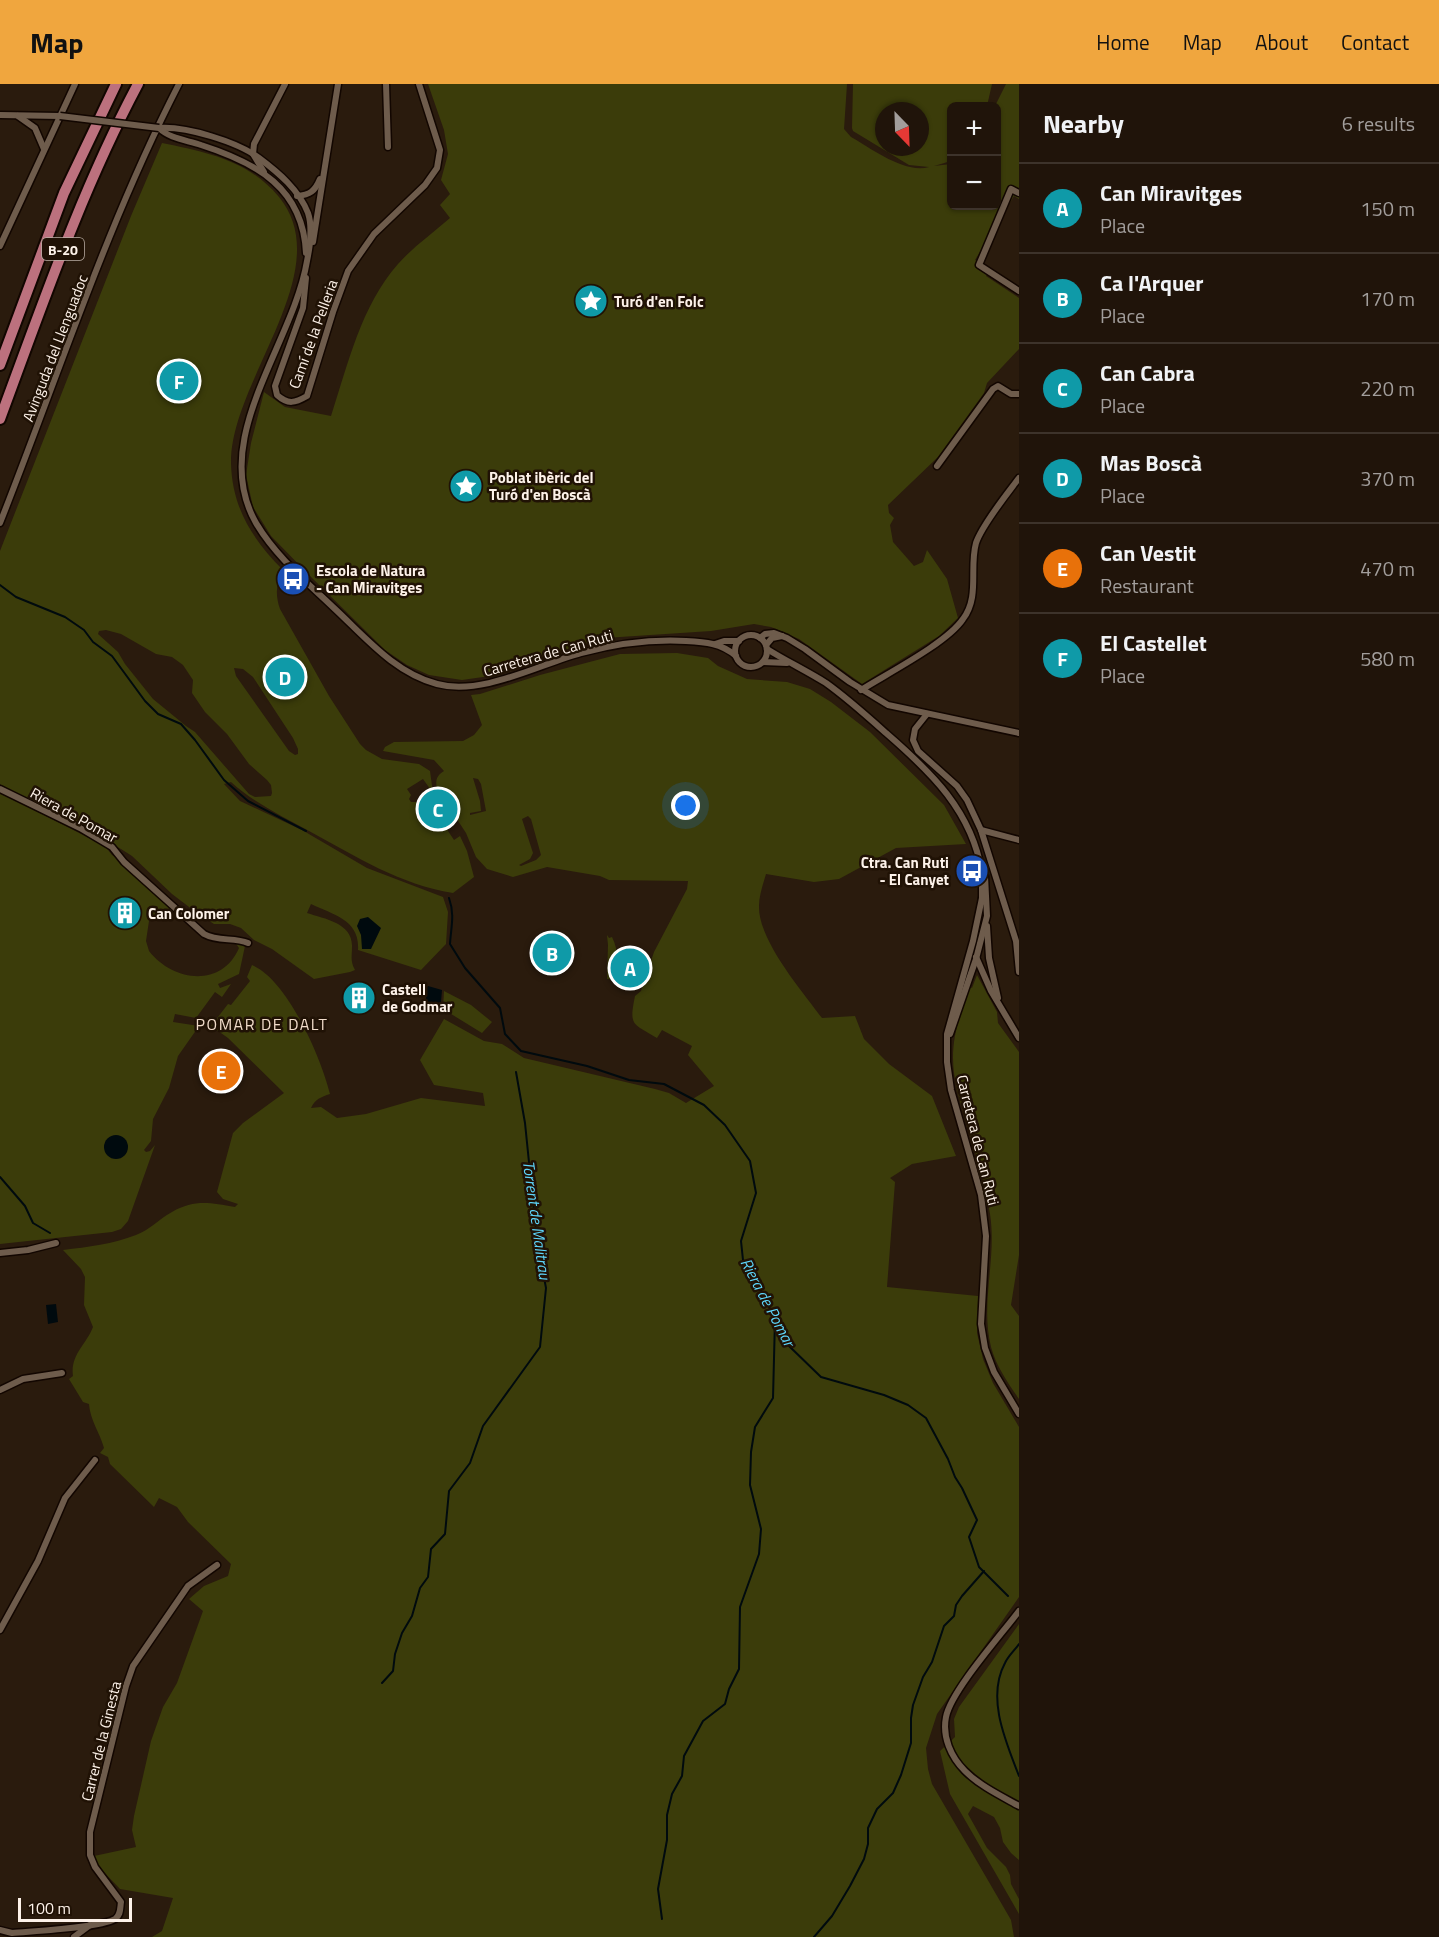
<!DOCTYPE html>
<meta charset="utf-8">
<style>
body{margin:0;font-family:"Titillium Web",sans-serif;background:#281d13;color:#f1f3f6}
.controls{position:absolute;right:18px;top:18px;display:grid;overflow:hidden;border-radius:9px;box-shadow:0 2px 4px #0004}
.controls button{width:54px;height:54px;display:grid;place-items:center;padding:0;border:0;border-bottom:2px solid #3d332b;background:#20140a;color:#f1f3f6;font:30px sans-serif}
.compass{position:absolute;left:875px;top:18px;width:54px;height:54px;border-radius:50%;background:#20140a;box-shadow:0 2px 4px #0004;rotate:157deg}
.scale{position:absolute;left:18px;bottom:15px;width:114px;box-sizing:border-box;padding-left:6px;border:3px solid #fdf2e9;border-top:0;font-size:16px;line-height:21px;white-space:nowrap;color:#fdf2e9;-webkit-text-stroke:4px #201205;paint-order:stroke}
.you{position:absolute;left:686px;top:722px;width:21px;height:21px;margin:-15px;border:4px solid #fff;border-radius:50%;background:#1a73e8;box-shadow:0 0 0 9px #1a73e833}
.badge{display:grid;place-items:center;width:39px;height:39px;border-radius:50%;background:#f0a63e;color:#fff;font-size:20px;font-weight:700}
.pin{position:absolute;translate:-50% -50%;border:3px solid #fff;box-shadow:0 2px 6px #0006}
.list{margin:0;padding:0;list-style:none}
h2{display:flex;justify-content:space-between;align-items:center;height:78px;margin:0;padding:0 24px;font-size:26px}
h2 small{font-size:20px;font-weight:400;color:#a29e9c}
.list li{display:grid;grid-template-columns:39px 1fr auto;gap:18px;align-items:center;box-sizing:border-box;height:90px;padding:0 24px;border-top:2px solid #3d332b}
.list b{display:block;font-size:22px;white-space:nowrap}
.list p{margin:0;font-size:20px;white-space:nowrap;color:#a29e9c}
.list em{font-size:20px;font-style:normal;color:#a29e9c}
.map{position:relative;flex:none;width:1019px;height:1853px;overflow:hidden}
header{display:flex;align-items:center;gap:36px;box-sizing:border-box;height:84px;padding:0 30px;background:#f0a63e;color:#111}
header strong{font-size:28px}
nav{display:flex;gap:33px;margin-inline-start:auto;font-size:21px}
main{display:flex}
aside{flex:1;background:#20140a}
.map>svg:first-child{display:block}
</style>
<header>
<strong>Map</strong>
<nav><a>Home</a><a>Map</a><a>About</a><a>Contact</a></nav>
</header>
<main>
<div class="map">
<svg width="1019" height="1853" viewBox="0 0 1019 1853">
<rect width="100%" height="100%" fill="#2a1b0d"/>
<!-- green -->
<g fill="#3b3c0a" fill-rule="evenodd">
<path d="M428,0H847L844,45L851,53C872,65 905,90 929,83L909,81L853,47L852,44L853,0H992L987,22H952L951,77L934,82L951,80L952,122H996L995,22L1006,0H1019V115L1014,112L975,176L990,184L986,192L1019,214V265L987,299L984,309L938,373L888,421L889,429L894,434L890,441L893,458L914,482L923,478L927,466L947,495L958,534L939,552L862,600L799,555L771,543L754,540L711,547L605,554L550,570L490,592L462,596L429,591L407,581L385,566L309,491L271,452L253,423L246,391L251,359L264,308L285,323L331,332C348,280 361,222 398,180C413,163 433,149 450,134L440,121L450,110L441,96L448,70L444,46ZM884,27H920V63H884Z"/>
<path d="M162,59C206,68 248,76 279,113C339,186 230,297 231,379C232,424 253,456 283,486C276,498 275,511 280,525L329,612L360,660L366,666L382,675L419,680L430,687L433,709L423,695L407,705L411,711L409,715L411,718H416L423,728L432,723L454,756L460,752L467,767L474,793L453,809C401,801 355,772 309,747C282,732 254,719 231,698L224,700L240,717L302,746L367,784L443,813L448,828L446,860L421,886L358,866C360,836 334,831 311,820L307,829C325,835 353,839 352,863C352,872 350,877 355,886L350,888L314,895L272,865L254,856L241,844L230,840H214L193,826L172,810L132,772L121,765L0,700V467L131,132ZM106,546L121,550L156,570L172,573L183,581L193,596L192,609L205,628L227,650L249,680L267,696L271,701L272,709L271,712L255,713L249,710L195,648L186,642L153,615L125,580L118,568L98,550L99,547ZM234,584L243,585L253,593L293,654L298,665V670L295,671L289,667L236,592Z"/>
<path d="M677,569L708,574L718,582L747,595L787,598L810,605L831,618L870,648L944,721L966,760L896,764L839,795L814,798L766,790C763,800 759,812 759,822C758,856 802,907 822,934L855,932L864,955L889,980L932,1012L956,1072L912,1080L890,1094L895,1098L887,1203L978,1212L977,1249L983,1275L993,1299L1019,1343V1513L937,1630L926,1664L928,1685L932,1700L1011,1836L1014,1853H152L162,1847L173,1814L120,1805L100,1784L94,1772L136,1763L132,1746L134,1732L151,1657L163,1623L177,1599L203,1527L189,1515L204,1502L228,1492L231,1480L188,1438L177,1423L159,1414L154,1423L110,1380L108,1373L100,1369L104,1364C100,1349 90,1336 89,1320L83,1318L69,1295L73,1292C70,1271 86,1261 93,1243L84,1221L85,1193L81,1185L63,1166C88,1163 113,1160 136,1151C150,1146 159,1135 172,1128C195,1115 210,1119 235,1123L238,1120L223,1115L217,1108L233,1049L243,1039L284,1009L228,954L211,942L228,920L231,921L250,897L247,893L252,881C288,896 321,974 330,1010C321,1013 315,1015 311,1024L321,1023L337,1034L366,1030L421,1014L485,1022L483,1009L434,1001L420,976L444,935L484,957L502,960L524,974L655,1005L669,1009L686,1019L714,1002L688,971L692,962L662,946L657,954C632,939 629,942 635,912L641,907L654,868L687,805L688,797L609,796L600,792L547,783L513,793L487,785L476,773L466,749L437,705C435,696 437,691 444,687L434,676L383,667L385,663L394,658L463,657L474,651L482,641L471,611L480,610L540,591L620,570ZM473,694L478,695L481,700L486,727L470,731V729L481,727L480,717ZM528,732L531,735L541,771L536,776L521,782L519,781L530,775L533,769L522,735Z"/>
<path d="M0,709L105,762L112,771L120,776L172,821L171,825L167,829L149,837L146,857L149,867C173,898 222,904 239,864L235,858H240L245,862L239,890L218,900L220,904L231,900L222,913L215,908L196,934L175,930L173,938L199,942L178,972L169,1004L153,1035L151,1057L144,1066L146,1068L150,1067L155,1061L128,1137L121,1145L112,1148L0,1160Z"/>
<path d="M607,851L609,854L612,853C619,867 619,882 610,895H607L608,861Z"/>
<path d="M977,891L997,928L998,939L1019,968V1171L1011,1221L1019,1232V1315C1008,1299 996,1282 991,1263C980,1219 997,1175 990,1130C985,1099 975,1068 966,1037C960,1017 953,996 953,974C953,949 961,927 970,903L972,904Z"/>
<polygon points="444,907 471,921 492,938 482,949 443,925"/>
<polygon points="1019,1540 1019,1776 1011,1769 1003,1758 1000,1744 994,1733 973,1722 968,1730 987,1764 1006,1783 1010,1791 1011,1800 1019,1815 1019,1830 950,1710 940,1667 955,1653 954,1635 959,1623"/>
</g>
<!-- water -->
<g fill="#000a0e">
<polygon points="368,833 381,844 371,865 362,865 361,851 357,842 360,835"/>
<polygon points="428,902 442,906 440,930 426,922 426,904"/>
<circle cx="116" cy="1063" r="12"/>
<polygon points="56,1220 58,1238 48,1240 46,1221"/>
</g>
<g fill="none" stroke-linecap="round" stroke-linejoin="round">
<!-- stream -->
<g stroke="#000a0e" stroke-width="2">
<polyline points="0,501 16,513 65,533 84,546 93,558 112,572 145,617 158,630 181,640 195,656 224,696 248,717 306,747"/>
<path d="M449,814C455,831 451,843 450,860L465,884L500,924L505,950L521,967L587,982L629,996L664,1000L704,1021L725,1041L750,1077L756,1109L741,1157L743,1176L748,1181L788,1261L821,1293L884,1311L908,1321L926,1334L948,1375L955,1393L962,1404L977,1436L969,1453L979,1483L1008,1512"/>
<polyline points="0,1093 25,1122 33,1139 50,1149"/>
<path d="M1019,1560C1015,1566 1008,1572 1005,1579C986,1614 1006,1658 1019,1692"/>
<polyline points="382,1599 393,1587 395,1570 402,1549 412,1532 420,1504 428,1493 431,1465 445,1450 449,1407 470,1379 483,1342 540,1263 546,1204 537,1157 525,1039 516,988"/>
<polyline points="662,1835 658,1805 667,1756 667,1731 672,1710 682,1692 684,1672 703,1637 725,1620 729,1605 739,1585 740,1523 759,1470 761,1445 750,1401 751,1368 755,1343 773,1314 775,1235"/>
<polyline points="814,1853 832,1832 850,1802 864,1775 868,1760 868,1744 877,1725 893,1709 901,1691 911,1659 911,1634 913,1621 923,1593 932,1578 944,1542 954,1532 956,1521 962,1512 984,1487"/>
</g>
<defs>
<g id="minor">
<polyline points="386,0 388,63"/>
<polyline points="0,31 60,32"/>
<polyline points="18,32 35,44 44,65"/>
<path d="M159,44C186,42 238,58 259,74C279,89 299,106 308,129C313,144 310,162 307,177C293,261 208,355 256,439C276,473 308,499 335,525C366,554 395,589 437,600C482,612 537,581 581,569C615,560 651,555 686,557C705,558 721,559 736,572"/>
<path d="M159,44C170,55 187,56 201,61C257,79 303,104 306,169"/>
<polyline points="264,88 253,70 254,60 285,0"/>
<polyline points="1019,109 1011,105 979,181 1019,207"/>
<path d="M297,112C310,111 315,107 320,95"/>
<polyline points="313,158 338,0"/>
<polyline points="0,162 75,0"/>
<path d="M306,194L303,224L275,302L277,311C288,321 295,319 307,312L333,228L348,187L374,150L425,101L437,84L440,66L419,0"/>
<polyline points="937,382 993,305 998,302 1011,310 1019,310"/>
<path d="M0,439C58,292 107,140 179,0"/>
<circle cx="751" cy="567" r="16"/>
<polyline points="760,554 765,550 774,549 787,554 805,565 850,598 888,621 1019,649"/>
<polyline points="715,560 724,557 739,557"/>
<polyline points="766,561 772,554 782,552"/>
<path d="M767,565C786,577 807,587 826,599C847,614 867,632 886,649C931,688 972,727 982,789L985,792L987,832L976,875L950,950"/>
<polyline points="763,578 787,579"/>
<path d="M861,606C888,589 947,559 963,535C980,513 969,484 976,459C982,441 1007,410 1019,394"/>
<polyline points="927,630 915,645 913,656 918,667 957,702 967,716 981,746 1016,857 1019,888"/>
<path d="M0,705L80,744L112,763L124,778L204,850C218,858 234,853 248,859"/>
<polyline points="981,746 1019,756"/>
<polyline points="982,814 973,857 947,950 947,978 951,1006 981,1111 986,1152 981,1240 985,1264 994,1288 1019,1330"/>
<polyline points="982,818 982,789"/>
<polyline points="987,842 989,874 998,914"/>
<polyline points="976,873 991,907 1019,954"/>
<polyline points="0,1169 28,1166 56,1159"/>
<polyline points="0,1306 23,1295 62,1289"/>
<path d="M1019,1527C1001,1551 951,1607 946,1633C942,1653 951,1673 965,1687C980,1702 1001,1712 1019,1722"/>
<polyline points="0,1546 38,1477 65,1414 95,1376"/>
<path d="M0,1846L12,1849C33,1847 99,1844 115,1835C121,1831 120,1824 121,1818L95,1783L90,1771V1748L126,1602L133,1582L188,1502L217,1481"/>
<polyline points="74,1853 90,1841"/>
</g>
<g id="motorway">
<polyline points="0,281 64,109 116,0"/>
<path d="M0,335C42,222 81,107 138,0"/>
</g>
</defs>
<!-- minor casing -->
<use href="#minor" stroke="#120600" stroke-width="9"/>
<!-- motorway casing -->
<use href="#motorway" stroke="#120600" stroke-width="14"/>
<!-- minor -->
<use href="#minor" stroke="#6e5c4c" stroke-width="6"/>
<!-- motorway -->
<use href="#motorway" stroke="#bc717e" stroke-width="10"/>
<defs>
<polyline id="minor-bridge" points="60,32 159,44"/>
</defs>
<!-- minor-bridge casing -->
<use href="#minor-bridge" stroke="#120600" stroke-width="9" stroke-linecap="butt"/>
<!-- minor-bridge -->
<use href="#minor-bridge" stroke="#6e5c4c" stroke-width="6"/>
</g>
<!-- icons -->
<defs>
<symbol id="sight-disc" viewBox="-11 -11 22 22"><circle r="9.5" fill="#0f9aa8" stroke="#201205"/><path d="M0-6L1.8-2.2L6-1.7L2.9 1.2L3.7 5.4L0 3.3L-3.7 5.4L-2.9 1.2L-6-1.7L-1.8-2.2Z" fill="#fff"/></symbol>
<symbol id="bus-disc" viewBox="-11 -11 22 22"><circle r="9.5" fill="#1a4fb4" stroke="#201205"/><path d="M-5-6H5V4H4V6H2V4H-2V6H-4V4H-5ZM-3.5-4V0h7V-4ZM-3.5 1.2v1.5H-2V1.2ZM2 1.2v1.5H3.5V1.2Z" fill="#fff"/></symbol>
<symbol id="building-disc" viewBox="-11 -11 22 22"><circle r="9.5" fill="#0f9aa8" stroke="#201205"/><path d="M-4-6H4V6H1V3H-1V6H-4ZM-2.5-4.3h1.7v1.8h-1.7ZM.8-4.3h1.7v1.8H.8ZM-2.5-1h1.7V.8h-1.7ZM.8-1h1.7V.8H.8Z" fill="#fff"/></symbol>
</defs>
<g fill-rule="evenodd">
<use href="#sight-disc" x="572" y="198" width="38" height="38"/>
<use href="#sight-disc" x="447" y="383" width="38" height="38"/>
<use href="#bus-disc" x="274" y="476" width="38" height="38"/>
<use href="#bus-disc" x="953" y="768" width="38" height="38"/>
<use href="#building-disc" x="106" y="810" width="38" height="38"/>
<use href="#building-disc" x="340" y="895" width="38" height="38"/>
</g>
<g text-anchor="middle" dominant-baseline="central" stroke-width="5" stroke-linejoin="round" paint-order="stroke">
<!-- shield labels -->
<rect fill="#201205" stroke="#bbafa5" stroke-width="1.5" x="42" y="154" width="42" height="22" rx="4.5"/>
<g font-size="14" font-weight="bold" fill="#fdf2e9">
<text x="63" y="165">B-20</text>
</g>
<!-- poi labels -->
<g font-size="15" font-weight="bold" fill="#fdf2e9" stroke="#201205" text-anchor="start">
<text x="614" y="217">Turó d'en Folc</text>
<text x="489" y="393">Poblat ibèric del<tspan x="489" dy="17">Turó d'en Boscà</tspan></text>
<text x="316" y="486">Escola de Natura<tspan x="316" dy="17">- Can Miravitges</tspan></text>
<text x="949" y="778" text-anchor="end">Ctra. Can Ruti<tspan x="949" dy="17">- El Canyet</tspan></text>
<text x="148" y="829">Can Colomer</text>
<text x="382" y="905">Castell<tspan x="382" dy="17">de Godmar</tspan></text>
</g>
<!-- street labels -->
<g font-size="15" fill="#fdf2e9" stroke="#201205">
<text transform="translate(313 250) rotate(-70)">Camí de la Pelleria</text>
<text transform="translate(55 264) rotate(-69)">Avinguda del Llenguadoc</text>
<text transform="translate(548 569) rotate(-16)">Carretera de Can Ruti</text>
<text transform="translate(74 731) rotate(29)">Riera de Pomar</text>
<text transform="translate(978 1056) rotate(76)">Carretera de Can Ruti</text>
<text transform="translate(101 1657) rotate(-76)">Carrer de la Ginesta</text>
</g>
<!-- neighbourhood labels -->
<g font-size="16" letter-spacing="1.5" fill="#f1dcca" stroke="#201205">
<text x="262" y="940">POMAR DE DALT</text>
</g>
<!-- water labels -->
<g font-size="16" font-style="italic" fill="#5ed5fa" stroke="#201205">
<text transform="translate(537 1136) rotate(82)">Torrent de Malitrau</text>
<text transform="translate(768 1218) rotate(62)">Riera de Pomar</text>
</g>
</g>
</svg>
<div class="controls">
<button>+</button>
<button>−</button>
</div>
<svg class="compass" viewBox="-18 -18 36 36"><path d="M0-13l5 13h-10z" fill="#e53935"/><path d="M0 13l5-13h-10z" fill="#a29e9c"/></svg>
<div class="scale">100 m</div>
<div class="you"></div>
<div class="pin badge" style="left:630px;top:884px;background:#0f9aa8">A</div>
<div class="pin badge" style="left:552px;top:869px;background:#0f9aa8">B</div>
<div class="pin badge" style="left:438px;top:725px;background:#0f9aa8">C</div>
<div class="pin badge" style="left:285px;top:593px;background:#0f9aa8">D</div>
<div class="pin badge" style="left:221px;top:987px;background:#e8710a">E</div>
<div class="pin badge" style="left:179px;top:297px;background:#0f9aa8">F</div>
</div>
<aside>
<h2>Nearby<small>6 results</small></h2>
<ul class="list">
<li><span class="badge" style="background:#0f9aa8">A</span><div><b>Can Miravitges</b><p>Place</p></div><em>150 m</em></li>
<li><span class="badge" style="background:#0f9aa8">B</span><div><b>Ca l'Arquer</b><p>Place</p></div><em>170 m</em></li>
<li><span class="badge" style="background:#0f9aa8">C</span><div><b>Can Cabra</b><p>Place</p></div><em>220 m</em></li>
<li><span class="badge" style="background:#0f9aa8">D</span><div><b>Mas Boscà</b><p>Place</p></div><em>370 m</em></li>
<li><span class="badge" style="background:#e8710a">E</span><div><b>Can Vestit</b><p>Restaurant</p></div><em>470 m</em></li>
<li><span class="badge" style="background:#0f9aa8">F</span><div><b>El Castellet</b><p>Place</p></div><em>580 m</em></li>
</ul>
</aside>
</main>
